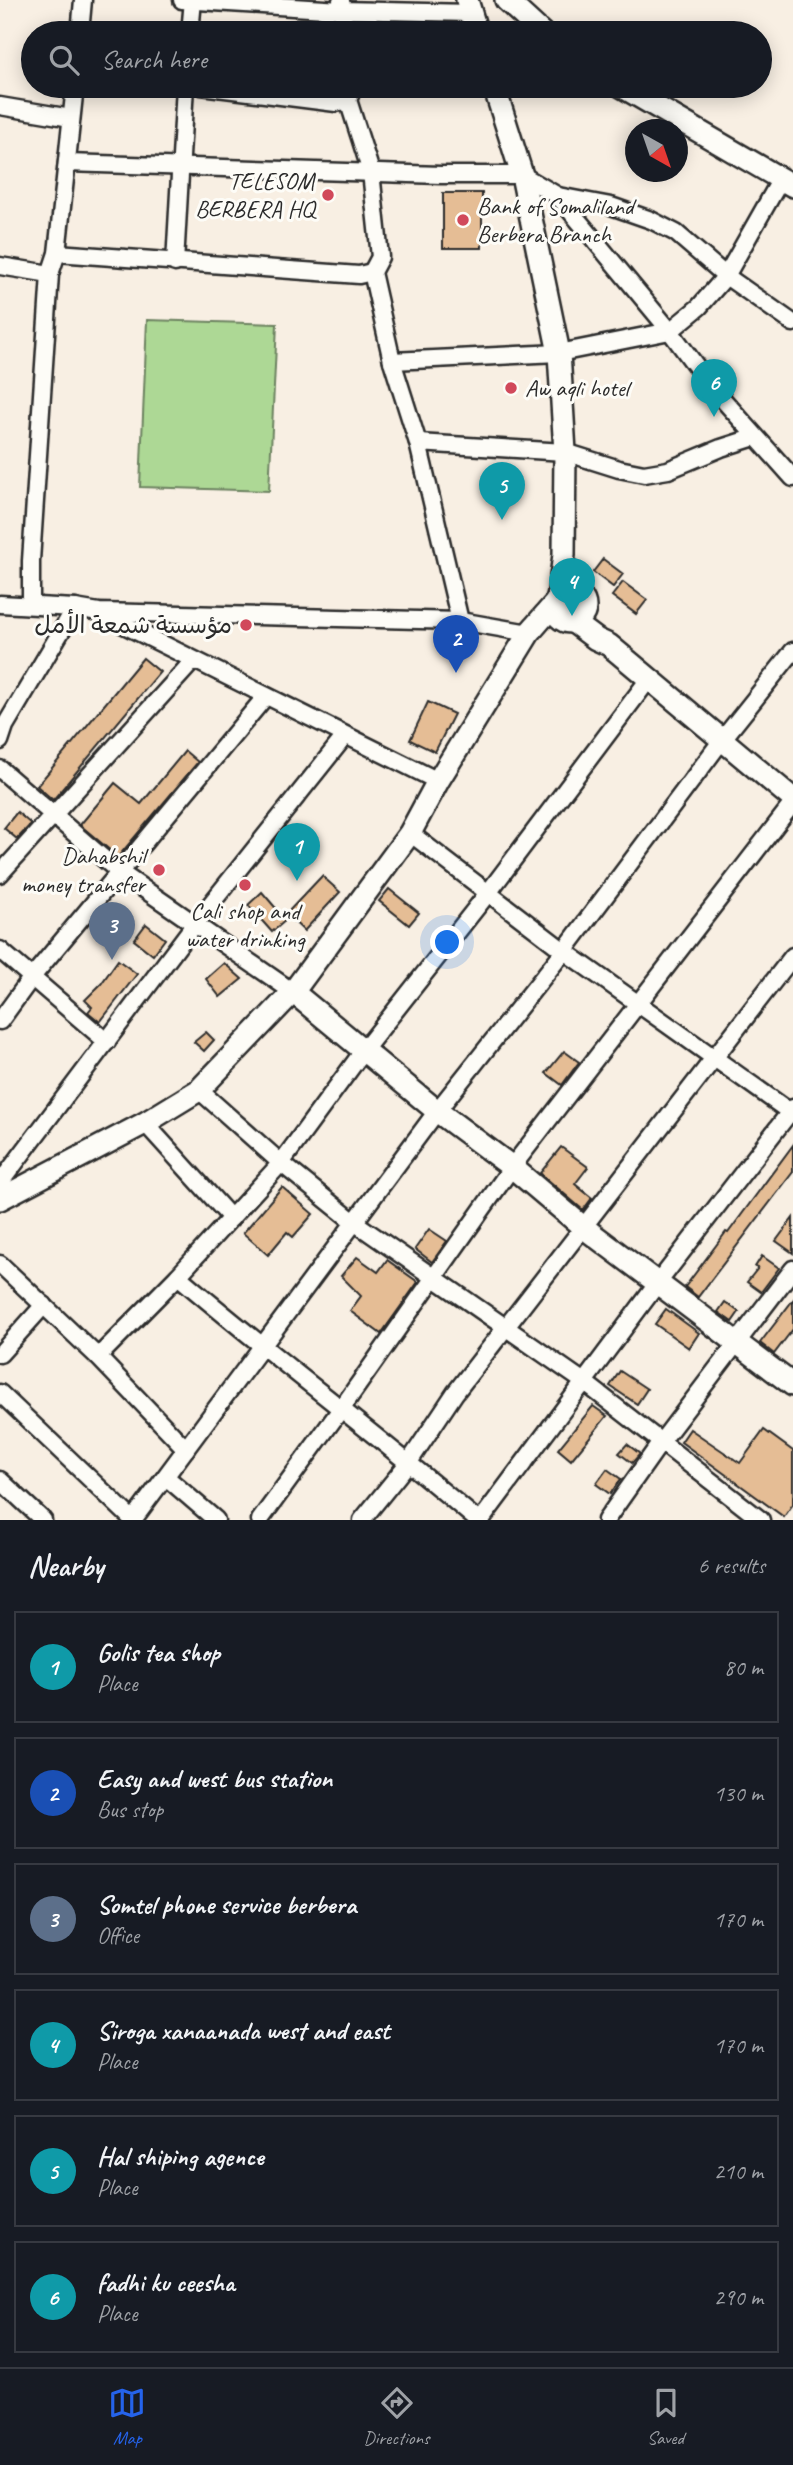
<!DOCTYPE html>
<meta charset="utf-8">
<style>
body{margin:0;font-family:Caveat,"Playpen Sans Arabic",sans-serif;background:#20242c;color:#f1f3f6}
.compass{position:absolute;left:625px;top:119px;width:63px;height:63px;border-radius:50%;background:#171b24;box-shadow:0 4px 18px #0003;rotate:140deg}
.you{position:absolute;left:448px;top:943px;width:24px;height:24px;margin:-18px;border:5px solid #fff;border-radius:50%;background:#1a73e8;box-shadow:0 0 0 10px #1a73e833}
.badge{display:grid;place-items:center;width:46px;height:46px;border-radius:50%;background:#2563eb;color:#fff;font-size:23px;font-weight:700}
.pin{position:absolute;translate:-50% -58px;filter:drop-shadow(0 2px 4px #0008)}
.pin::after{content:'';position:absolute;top:37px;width:24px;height:21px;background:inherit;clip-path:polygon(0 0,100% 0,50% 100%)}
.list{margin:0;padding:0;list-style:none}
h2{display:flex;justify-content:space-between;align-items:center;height:91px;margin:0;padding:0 28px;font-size:30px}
h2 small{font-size:23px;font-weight:400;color:#9ea1a6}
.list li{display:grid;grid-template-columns:46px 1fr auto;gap:21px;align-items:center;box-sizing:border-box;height:112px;margin:0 14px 14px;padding:0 14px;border:2px solid #363941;border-radius:0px}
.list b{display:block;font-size:26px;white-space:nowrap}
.list p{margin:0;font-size:23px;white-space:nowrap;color:#9ea1a6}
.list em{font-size:23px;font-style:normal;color:#9ea1a6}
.icon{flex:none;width:38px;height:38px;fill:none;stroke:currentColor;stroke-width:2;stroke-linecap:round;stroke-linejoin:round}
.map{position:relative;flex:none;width:793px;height:1520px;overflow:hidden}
.search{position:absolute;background:#171b24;box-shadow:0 4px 18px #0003;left:21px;right:21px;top:21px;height:77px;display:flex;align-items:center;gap:18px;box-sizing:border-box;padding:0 24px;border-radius:38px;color:#9ea1a6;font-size:26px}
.sheet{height:847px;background:#171b24}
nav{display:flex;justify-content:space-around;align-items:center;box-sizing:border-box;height:98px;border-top:2px solid #363941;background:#171b24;font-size:19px;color:#9ea1a6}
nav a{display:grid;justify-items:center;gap:4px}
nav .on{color:#2563eb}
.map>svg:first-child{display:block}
</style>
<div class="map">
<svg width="793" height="1520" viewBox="0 0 793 1520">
<rect width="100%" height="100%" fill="#f8efe3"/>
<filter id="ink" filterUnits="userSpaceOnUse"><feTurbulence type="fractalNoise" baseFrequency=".0143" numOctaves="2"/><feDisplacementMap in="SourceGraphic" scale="14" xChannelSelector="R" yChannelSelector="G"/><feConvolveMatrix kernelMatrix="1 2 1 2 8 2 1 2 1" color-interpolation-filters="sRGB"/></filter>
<g filter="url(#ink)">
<!-- green -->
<polygon fill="#add895" stroke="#6c8260" stroke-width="2" points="147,320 277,324 269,491 140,487"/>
<!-- building -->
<g fill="#e5bd95" stroke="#2b2b2b" stroke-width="2">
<rect x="443" y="193" width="39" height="55"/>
<polygon points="603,559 623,574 613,587 593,572"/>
<polygon points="623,582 647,600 636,614 612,596"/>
<polygon points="143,658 160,672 53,800 37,786"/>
<polygon points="428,702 454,714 435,752 410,740"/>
<polygon points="185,751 198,762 118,857 80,825 115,783 141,804"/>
<polygon points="17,812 31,824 17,839 4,828"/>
<polygon points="322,876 340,892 304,931 286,914"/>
<polygon points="389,889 419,913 409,925 379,901"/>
<polygon points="262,892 286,920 272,932 248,905"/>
<polygon points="146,924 165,939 153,955 134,940"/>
<polygon points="118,960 137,974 100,1022 88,1012 92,1007 85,1000 101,984"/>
<polygon points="224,963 242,979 220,997 206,979"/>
<polygon points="206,1032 214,1040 204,1051 194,1042"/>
<polygon points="564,1051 579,1062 562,1085 546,1073"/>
<polygon points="793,1145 793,1172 698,1297 685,1287 726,1232 728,1233"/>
<polygon points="561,1147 588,1167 575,1184 592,1198 583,1210 540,1173"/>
<polygon points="282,1187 313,1214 293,1237 287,1232 268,1255 243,1233"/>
<polygon points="793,1218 793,1253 776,1241"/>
<polygon points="429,1229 447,1241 432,1262 415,1249"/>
<polygon points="762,1256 779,1268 761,1292 747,1282 758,1268 755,1267"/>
<polygon points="357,1257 378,1272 387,1260 418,1282 381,1334 350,1311 361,1296 341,1276"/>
<polygon points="793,1300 793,1329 774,1354 760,1343"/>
<polygon points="725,1302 739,1312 732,1322 718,1312"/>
<polygon points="666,1309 699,1333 689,1348 655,1324"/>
<polygon points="620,1371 647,1389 637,1404 610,1386"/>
<polygon points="593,1406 607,1416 571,1460 558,1449"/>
<polygon points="690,1429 740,1463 764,1430 793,1451 793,1504 784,1517 681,1442"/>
<polygon points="627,1444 640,1454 632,1463 619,1453"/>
<polygon points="607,1469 621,1479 610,1494 596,1484"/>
</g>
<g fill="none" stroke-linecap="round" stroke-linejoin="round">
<defs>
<g id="minor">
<polyline points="182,0 341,10 470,13"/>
<polyline points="341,1 345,33"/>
<polyline points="80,33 83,0"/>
<polyline points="190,33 193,0"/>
<polyline points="201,86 336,103 348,100"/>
<polyline points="354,86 348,100 371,172 380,257 372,272 392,361 418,443 460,621"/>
<polyline points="0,106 71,118"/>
<polyline points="67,163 441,175 522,175 558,196 670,331 710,385 793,478"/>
<polyline points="558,196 611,206 651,220 676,233 726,276 793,323"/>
<polyline points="57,253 359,275 372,272"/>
<polyline points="175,263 185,86"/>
<polyline points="0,266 50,274"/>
<polyline points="392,361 559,353 670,331 699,307 726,276 781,179"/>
<polyline points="418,443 565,452 619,469 644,474 668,470 721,448 755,437"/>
<polyline points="0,604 75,608 99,612 460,621 529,633"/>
<polyline points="31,605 31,561 50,274 57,253 75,86"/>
<polyline points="102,614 438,781"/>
<polyline points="0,741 5,726 75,608"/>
<polyline points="0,769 118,871 293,992"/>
<polyline points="410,833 564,951 793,1114"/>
<polyline points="0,874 193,661"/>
<polyline points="0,950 107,1042"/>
<polyline points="0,1021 32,977 266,696"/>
<polyline points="199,1090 281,1163 354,1222 584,1382 761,1520"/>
<polyline points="145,1123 231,1218"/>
<polyline points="0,1183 194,925 345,736"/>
<polyline points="0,1264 98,1357 186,1449"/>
<path d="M178,1276C276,1360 379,1436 477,1520"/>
<polyline points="0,1354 44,1305"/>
<polyline points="98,1357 178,1276 281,1163 364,1050 488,893 649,679"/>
<polyline points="0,1393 133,1520"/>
<polyline points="166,1477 216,1520"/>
<polyline points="0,1480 43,1520"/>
<polyline points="133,1520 437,1111 564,951 722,740 793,651"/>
<polyline points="260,1520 341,1409 512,1167 793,803"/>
<polyline points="362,1520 409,1462 455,1393 793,956"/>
<polyline points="481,1520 657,1284 793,1108"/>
<polyline points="606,1520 661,1442 793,1269"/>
</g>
<g id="tertiary">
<polyline points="467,0 477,33"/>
<polyline points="506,0 542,33"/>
<polyline points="494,86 522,175 559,353 565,452 564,555 558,598"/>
<polyline points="621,86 793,186"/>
<circle cx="570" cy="607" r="15"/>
<polyline points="572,621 596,639 609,645 793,799"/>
<polyline points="293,992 437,1111 512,1167 583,1227 793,1385"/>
<polyline points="0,1199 145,1123 199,1090 293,992 410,833 438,781 529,633 556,602"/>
</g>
</defs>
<!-- minor casing -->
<use href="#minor" stroke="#2b2b2b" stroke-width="21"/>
<!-- tertiary casing -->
<use href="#tertiary" stroke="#2b2b2b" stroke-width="26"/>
<!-- minor -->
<use href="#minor" stroke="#fdfcf7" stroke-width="16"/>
<!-- tertiary -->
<use href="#tertiary" stroke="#fdfcf7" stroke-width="21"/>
</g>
</g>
<!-- markers -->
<g fill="#d1495b" stroke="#fdfcf7" stroke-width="2.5">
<circle cx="328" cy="195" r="7"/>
<circle cx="463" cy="220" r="7"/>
<circle cx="511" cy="388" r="7"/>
<circle cx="246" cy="625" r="7"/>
<circle cx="159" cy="870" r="7"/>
<circle cx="245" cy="885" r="7"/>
</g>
<g text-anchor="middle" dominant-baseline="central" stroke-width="6" stroke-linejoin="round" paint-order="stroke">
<!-- poi labels -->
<g font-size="24" fill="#2b2b2b" stroke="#fdfcf7" text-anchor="end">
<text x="314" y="181">TELESOM<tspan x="314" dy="28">BERBERA HQ</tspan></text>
<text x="477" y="206" text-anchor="start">Bank of Somaliland<tspan x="477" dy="28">Berbera Branch</tspan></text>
<text x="525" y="388" text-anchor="start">Aw aqli hotel</text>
<text x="232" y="625">مؤسسة شمعة الأمل</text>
<text x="145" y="856">Dahabshil<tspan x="145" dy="28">money transfer</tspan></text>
<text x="245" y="911" text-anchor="middle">Cali shop and<tspan x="245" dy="28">water drinking</tspan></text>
</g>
</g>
</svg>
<svg class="compass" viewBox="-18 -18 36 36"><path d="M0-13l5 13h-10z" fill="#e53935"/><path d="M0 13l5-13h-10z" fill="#9ea1a6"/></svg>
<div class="you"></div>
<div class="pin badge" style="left:297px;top:881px;background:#0f9aa8">1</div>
<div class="pin badge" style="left:456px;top:673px;background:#1a4fb4">2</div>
<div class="pin badge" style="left:112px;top:960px;background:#5c6f8a">3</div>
<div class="pin badge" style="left:572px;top:616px;background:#0f9aa8">4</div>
<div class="pin badge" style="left:502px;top:520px;background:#0f9aa8">5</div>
<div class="pin badge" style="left:714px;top:417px;background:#0f9aa8">6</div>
<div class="search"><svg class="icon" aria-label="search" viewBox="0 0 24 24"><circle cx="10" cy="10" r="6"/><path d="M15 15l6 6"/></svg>Search here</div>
</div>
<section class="sheet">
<h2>Nearby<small>6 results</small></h2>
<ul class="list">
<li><span class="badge" style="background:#0f9aa8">1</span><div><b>Golis tea shop</b><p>Place</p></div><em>80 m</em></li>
<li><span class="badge" style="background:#1a4fb4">2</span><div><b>Easy and west bus station</b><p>Bus stop</p></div><em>130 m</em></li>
<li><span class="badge" style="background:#5c6f8a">3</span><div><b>Somtel phone service berbera</b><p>Office</p></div><em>170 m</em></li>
<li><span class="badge" style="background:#0f9aa8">4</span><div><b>Siroga xanaanada west and east</b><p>Place</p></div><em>170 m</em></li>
<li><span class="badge" style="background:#0f9aa8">5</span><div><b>Hal shiping agence</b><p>Place</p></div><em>210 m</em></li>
<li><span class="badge" style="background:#0f9aa8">6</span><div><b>fadhi ku ceesha</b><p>Place</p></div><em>290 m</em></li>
</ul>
</section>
<nav>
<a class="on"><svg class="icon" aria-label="map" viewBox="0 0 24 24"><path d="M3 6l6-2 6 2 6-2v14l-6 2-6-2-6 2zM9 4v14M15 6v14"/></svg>Map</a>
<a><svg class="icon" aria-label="directions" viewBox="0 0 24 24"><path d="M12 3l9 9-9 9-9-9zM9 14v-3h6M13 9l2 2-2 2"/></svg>Directions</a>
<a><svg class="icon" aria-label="saved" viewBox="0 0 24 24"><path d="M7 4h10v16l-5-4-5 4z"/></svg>Saved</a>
</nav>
